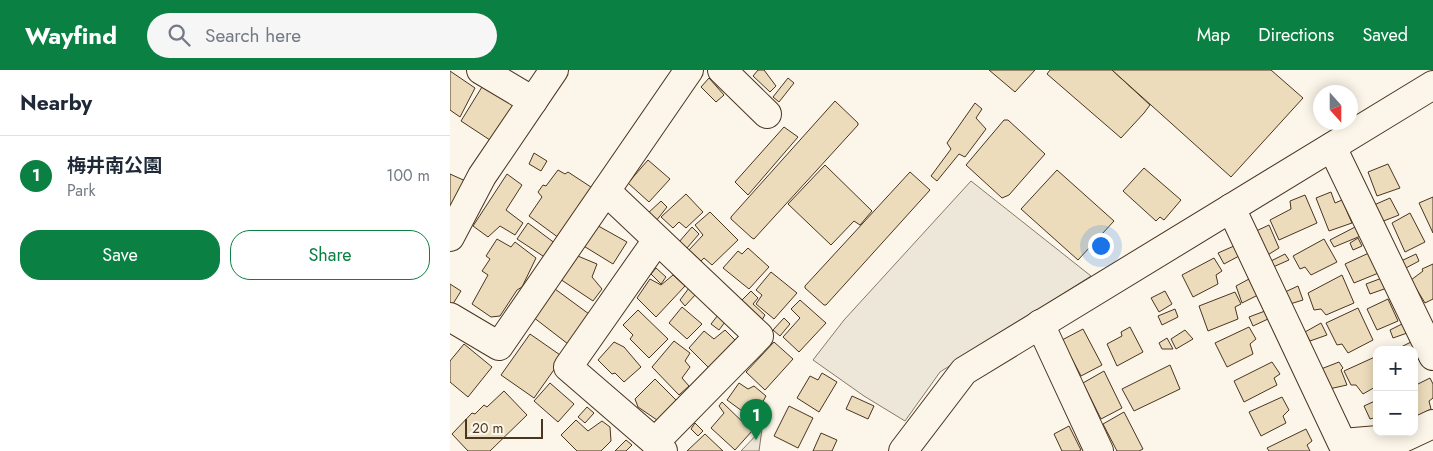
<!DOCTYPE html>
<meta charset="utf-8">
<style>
body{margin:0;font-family:Jost,"Noto Sans JP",sans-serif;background:#f6f6f7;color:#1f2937}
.controls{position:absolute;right:15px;bottom:15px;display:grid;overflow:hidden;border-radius:10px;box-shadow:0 2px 12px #0003}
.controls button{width:45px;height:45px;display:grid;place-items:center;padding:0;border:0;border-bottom:1px solid #e0e1e3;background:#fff;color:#1f2937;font:25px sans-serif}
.compass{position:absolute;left:863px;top:15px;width:45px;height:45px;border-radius:50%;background:#fff;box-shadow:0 2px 12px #0003;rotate:159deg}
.scale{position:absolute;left:15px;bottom:12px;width:78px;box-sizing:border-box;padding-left:5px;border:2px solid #4a3520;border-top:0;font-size:14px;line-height:18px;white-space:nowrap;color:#4a3520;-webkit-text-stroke:4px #fbf6e9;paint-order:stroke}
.you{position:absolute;left:650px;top:175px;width:18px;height:18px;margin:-12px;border:4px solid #fff;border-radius:50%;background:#1a73e8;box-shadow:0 0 0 8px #1a73e833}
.badge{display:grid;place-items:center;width:32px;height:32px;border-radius:50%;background:#0b8043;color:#fff;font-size:16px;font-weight:700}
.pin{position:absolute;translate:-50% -41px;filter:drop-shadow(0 1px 2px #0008)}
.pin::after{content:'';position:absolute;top:26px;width:18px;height:15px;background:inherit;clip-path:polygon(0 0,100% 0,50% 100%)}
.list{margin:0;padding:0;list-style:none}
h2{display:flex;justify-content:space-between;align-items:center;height:65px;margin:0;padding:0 20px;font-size:21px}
h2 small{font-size:16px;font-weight:400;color:#747a83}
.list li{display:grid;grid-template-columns:32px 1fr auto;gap:15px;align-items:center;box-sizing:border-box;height:80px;padding:0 20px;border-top:1px solid #e0e1e3}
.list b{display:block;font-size:19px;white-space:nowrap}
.list p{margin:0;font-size:16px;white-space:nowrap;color:#747a83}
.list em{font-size:16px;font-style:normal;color:#747a83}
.actions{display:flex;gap:10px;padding:15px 20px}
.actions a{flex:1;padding:11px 0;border:1px solid #0b8043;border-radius:20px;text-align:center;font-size:18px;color:#0b8043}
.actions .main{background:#0b8043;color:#fff}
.icon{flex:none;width:28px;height:28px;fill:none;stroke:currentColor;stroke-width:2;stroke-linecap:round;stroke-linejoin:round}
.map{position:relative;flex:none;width:983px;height:381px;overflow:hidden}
header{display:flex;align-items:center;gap:30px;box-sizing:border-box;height:70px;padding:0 25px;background:#0b8043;color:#fff}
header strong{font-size:24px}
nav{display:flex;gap:28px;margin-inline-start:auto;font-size:18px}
.search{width:350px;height:45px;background:#f6f6f7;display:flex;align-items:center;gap:12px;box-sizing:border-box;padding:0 18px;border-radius:28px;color:#747a83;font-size:19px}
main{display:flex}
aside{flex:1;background:#fff}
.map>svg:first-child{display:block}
</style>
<header>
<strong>Wayfind</strong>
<div class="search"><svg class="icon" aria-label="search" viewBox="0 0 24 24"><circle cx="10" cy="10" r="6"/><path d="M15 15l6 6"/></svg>Search here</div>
<nav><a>Map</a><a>Directions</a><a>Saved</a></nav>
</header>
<main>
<aside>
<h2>Nearby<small></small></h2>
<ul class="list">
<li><span class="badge">1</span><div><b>梅井南公園</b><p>Park</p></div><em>100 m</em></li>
</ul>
<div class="actions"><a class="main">Save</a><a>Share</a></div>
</aside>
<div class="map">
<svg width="983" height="381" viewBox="0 0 983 381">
<rect width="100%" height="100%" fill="#fbf6e9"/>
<!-- green -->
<polygon fill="#ede6d9" stroke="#887966" points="312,359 309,381 291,381"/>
<!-- parking -->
<polygon fill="#ede7d9" stroke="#887966" points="521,111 641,206 490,302 455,351 414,326 363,290 394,250"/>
<!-- building -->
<g fill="#ecdcbc" stroke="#4a3520">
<polygon points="308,0 314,0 326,16 320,22 303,6"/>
<polygon points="539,0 585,0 565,22"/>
<polygon points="600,0 662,0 700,35 694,43 671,68 597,4"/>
<polygon points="662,0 821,0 853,28 781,107"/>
<polygon points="0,1 25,18 10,47 0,40"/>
<polygon points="259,8 274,25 266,32 251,17"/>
<polygon points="338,8 344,13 329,32 323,27"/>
<polygon points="35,12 63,33 65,47 46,74 11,51"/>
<polygon points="385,31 408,53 408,55 304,169 302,168 281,149 281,147"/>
<polygon points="525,33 532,39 526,48 536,59 515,87 509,84 487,111 481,106 501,79 497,73"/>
<polygon points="554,50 558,50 595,84 559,125 552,128 516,95"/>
<polygon points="334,57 348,67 298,125 285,112"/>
<polygon points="84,83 97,91 91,101 79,94"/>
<polygon points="198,90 220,109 199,132 178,113"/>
<polygon points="938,94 950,118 927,126 918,102"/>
<polygon points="375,95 422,141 410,155 404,151 381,175 338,134"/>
<polygon points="694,98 731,130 714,150 710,147 706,151 673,121"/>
<polygon points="108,100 115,104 118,102 144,119 109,168 79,146 92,127 88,122 93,115 96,116"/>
<polygon points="607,100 664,151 628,190 571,139"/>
<polygon points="460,102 480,120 376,235 374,235 355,218 355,216"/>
<polygon points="0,104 20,113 0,160"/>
<polygon points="57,104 72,115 56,140 73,153 65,165 50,156 38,167 23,156"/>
<polygon points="881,122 885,133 892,130 902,153 879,161 866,128"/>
<polygon points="236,124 253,142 236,158 229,152 223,158 211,147"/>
<polygon points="855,125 867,153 829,170 820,150 841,139 840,131"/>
<polygon points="983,127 983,163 969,133"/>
<polygon points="940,128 949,145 931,152 924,135"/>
<polygon points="211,131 217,137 206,151 197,144"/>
<polygon points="260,142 288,170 262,195 254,188 251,191 239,180 253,165 245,155"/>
<polygon points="960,143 975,172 955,182 942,153"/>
<polygon points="78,153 106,174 96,188 67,169"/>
<polygon points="143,153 177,172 163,194 132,175"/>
<polygon points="819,155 829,178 816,186 804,162"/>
<polygon points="907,156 913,165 884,177 880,170"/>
<polygon points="242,157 249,164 237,178 229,172"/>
<polygon points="908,168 912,176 903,180 900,173"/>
<polygon points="47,169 61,177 65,172 86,188 72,217 67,220 50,246 41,247 22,234 38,205 32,201 40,189 36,186"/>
<polygon points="874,169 887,192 861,205 855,197 850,199 843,186"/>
<polygon points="784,176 789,186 774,194 768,183"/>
<polygon points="298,178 319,197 299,219 273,198 288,181 292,184"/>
<polygon points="921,182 931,202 904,213 895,194"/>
<polygon points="123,184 147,194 142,207 152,219 143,231 110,209"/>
<polygon points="835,184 839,190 823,197 819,192"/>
<polygon points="966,184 969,191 954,199 951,191"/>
<polygon points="764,188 772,201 766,205 768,214 743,227 732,205"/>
<polygon points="983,194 983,229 975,233 961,210 973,201 972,199"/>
<polygon points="206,198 216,207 211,214 201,204"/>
<polygon points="321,202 347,223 324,249 306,234 312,225 306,220"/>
<polygon points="223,205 235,216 206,247 187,228 200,209 211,215"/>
<polygon points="892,205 904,233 876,245 871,239 864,240 858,223"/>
<polygon points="932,208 937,218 920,224 916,214"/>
<polygon points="799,209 808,225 792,233 786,216"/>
<polygon points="0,214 11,221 1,237 0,236"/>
<polygon points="848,216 853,230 840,234 835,222"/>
<polygon points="239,218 246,224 235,236 230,230"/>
<polygon points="105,219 139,244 118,274 83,247"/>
<polygon points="301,221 308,228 303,234 315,245 312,250 291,231"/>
<polygon points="715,221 722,234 709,242 701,228"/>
<polygon points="785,222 791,234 785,237 788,249 758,261 749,236"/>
<polygon points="938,229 948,251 927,260 917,239"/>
<polygon points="350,230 376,253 349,282 333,267 350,248 341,239"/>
<polygon points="232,237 252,254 237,269 219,253"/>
<polygon points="908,238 923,270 898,283 892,274 887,275 876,253"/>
<polygon points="725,239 728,247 712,255 708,246"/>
<polygon points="188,240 218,269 199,288 180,269 183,265 173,255"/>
<polygon points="815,241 818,249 803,256 799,247"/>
<polygon points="268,245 275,252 269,260 261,254"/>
<polygon points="334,248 340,254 330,266 323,260"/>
<polygon points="956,252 960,262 943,268 940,260"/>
<polygon points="871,253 877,265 860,271 855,262"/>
<polygon points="680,257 693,282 667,296 657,274 672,266 671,262"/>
<polygon points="799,257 806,269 800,274 803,284 777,297 765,273"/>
<polygon points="633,259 652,295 631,306 612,270"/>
<polygon points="275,260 286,271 259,298 239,278 254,261 264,269"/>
<polygon points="735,260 743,269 726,279 721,269"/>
<polygon points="80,264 113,287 84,328 51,305"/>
<polygon points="717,268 723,279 712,279 709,273"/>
<polygon points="224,271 240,283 235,291 240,297 232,308 239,316 229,325 202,297"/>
<polygon points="164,272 174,277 191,297 174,312 165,303 162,304 148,290"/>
<polygon points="324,272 343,289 315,320 296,302"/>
<polygon points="961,272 969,289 964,292 964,280 945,280"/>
<polygon points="14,274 42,297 18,327 0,312 0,291"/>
<polygon points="927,286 927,316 913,324 906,315 901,315 894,301"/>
<polygon points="822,292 830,304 824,308 827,315 794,332 784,311"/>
<polygon points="889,292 893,298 891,300 897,315 879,319 871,299"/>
<polygon points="720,295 730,319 684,341 672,319"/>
<polygon points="654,301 672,338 651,349 633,313"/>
<polygon points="372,303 387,312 369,342 347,328 360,306 368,310"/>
<polygon points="980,308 983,314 983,328 979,331 981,339 967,346 964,340 964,316"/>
<polygon points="205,309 228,332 207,350 188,337 185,329"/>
<polygon points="100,313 124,334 108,352 84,331"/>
<polygon points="289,313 298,319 304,316 316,326 312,333 315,337 303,349 277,330"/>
<polygon points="54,321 77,345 40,381 18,381 2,364 22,343 25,344 34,335 37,337"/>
<polygon points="402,326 424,336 418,349 396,339"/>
<polygon points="832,327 839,340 833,346 836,353 811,366 799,342"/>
<polygon points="927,330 927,347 920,349 914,336"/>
<polygon points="272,332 302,361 285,380 261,358 274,343 269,336"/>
<polygon points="339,336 363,348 348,378 324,366"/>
<polygon points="137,337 144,343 135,353 128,347"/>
<polygon points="674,342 693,379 689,381 667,381 653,354"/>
<polygon points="126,350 138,361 152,351 160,357 161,371 151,381 127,381 111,365"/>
<polygon points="245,353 253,361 248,366 241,359"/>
<polygon points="619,356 631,380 629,381 612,381 604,364"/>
<polygon points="856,359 862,371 857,375 860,381 819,381 817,378"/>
<polygon points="371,363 387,370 382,381 363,381"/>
<polygon points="255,364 273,381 237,381"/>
<polygon points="176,370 182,375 176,381 165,381"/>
</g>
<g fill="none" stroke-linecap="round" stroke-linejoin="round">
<defs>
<g id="minor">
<polyline points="31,0 83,31"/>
<polyline points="272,0 317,44"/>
<polyline points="882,77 983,286"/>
<polyline points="156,121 309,266 205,372"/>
<polyline points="781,138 892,373 953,368 983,354"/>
<polyline points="0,167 32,106 104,0"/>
<polyline points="207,170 118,297 205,372 213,381"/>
<polyline points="0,247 49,276 239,0"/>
<polyline points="590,254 649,381"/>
<polyline points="453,381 514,301 983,15"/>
</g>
</defs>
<!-- minor casing -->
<use href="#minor" stroke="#4a3520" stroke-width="30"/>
<!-- minor -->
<use href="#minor" stroke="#fbf6e9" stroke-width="28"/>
</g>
</svg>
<div class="controls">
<button>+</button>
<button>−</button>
</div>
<svg class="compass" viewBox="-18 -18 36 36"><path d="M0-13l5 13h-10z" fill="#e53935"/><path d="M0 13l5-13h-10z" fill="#747a83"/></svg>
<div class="scale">20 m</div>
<div class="you"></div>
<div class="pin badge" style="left:306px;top:370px">1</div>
</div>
</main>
